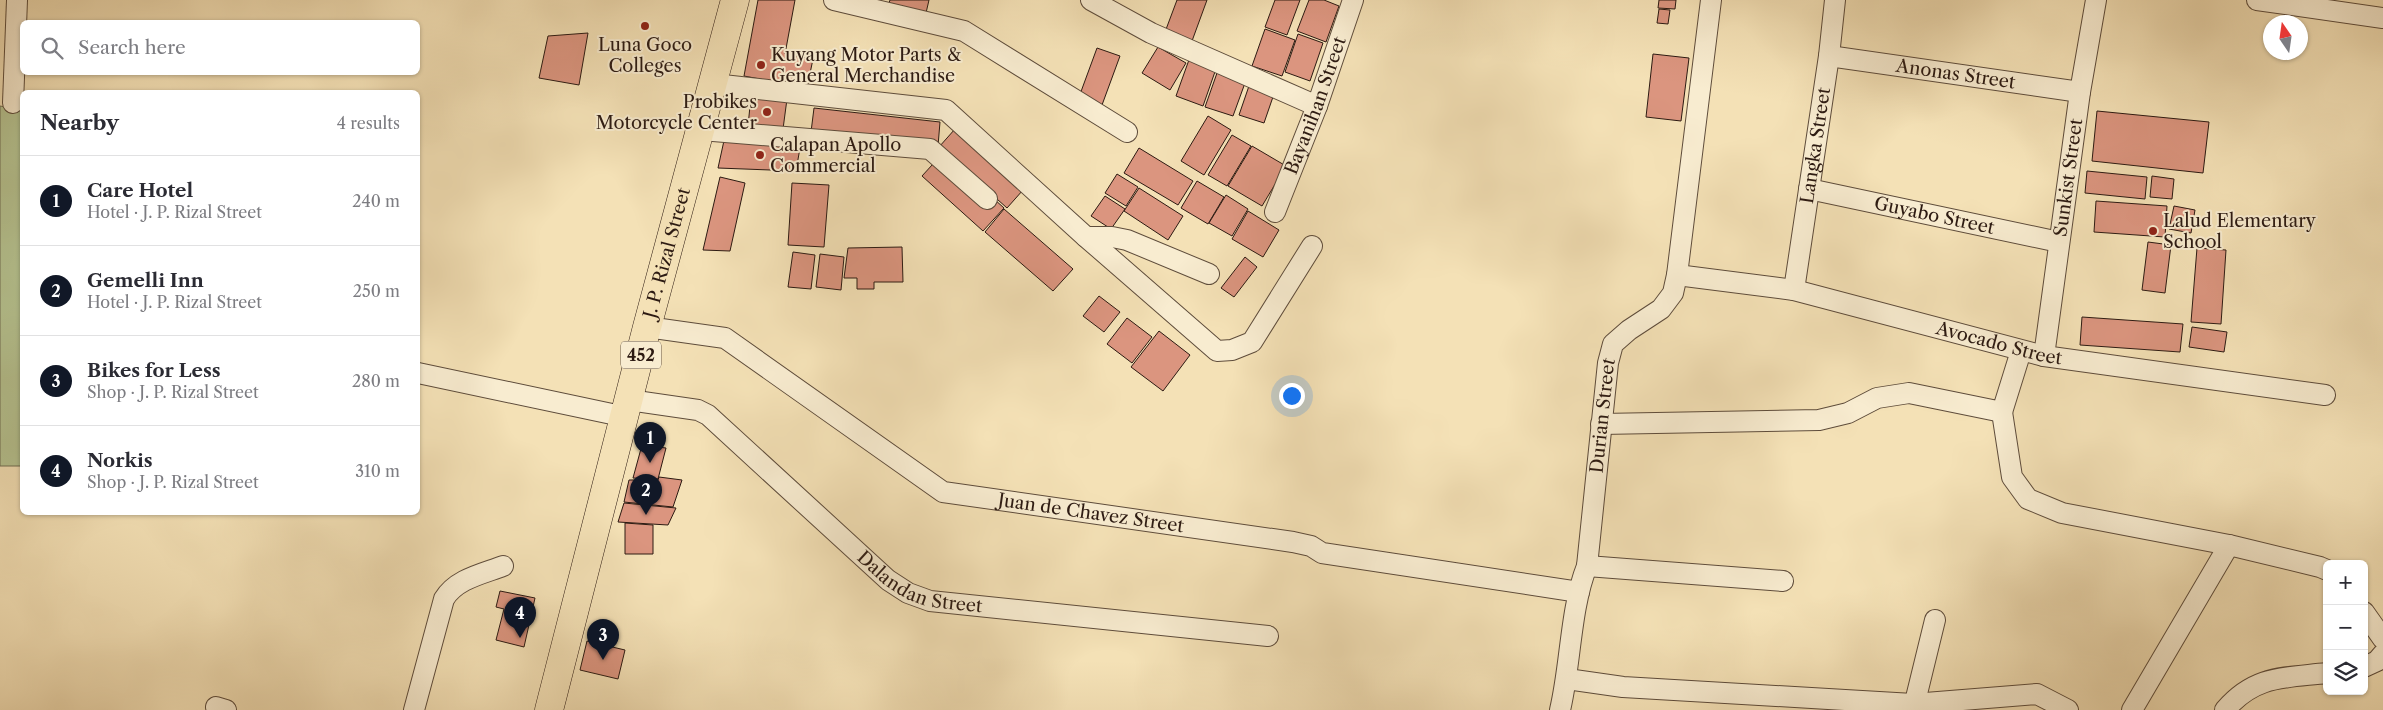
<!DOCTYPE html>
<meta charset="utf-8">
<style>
body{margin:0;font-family:"Libre Caslon Text",serif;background:#f2f2f3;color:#2b2b33}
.controls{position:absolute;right:15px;bottom:15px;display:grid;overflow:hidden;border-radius:8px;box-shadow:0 1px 4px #0004}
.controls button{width:45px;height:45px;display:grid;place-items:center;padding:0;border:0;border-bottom:1px solid #e1e1e2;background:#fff;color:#2b2b33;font:25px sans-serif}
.compass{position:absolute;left:2263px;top:15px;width:45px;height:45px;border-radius:50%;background:#fff;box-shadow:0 1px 4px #0004;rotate:347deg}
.you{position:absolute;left:1291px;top:395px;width:18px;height:18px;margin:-12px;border:4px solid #fff;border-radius:50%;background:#1a73e8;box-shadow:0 0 0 8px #1a73e833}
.badge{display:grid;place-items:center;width:32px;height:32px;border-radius:50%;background:#111827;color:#fff;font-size:16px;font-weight:700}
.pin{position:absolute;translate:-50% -41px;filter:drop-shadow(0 1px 2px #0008)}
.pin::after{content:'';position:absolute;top:26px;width:18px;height:15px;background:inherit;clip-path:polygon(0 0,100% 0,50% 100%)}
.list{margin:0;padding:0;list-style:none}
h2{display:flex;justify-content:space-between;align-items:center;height:65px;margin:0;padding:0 20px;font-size:21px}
h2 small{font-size:16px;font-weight:400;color:#7c7c81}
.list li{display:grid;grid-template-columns:32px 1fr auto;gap:15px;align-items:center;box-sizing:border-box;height:90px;padding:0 20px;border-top:1px solid #e1e1e2}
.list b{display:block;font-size:19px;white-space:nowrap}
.list p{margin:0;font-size:16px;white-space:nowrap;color:#7c7c81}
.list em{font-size:16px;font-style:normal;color:#7c7c81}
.icon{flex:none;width:28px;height:28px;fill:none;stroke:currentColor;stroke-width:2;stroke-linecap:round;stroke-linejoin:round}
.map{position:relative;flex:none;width:2383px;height:710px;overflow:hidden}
.search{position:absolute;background:#fff;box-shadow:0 1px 4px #0004;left:20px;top:20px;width:400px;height:55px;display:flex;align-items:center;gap:12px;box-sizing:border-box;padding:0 18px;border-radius:8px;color:#7c7c81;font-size:19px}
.panel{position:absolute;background:#fff;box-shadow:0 1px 4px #0004;left:20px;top:90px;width:400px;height:425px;border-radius:8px}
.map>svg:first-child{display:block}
</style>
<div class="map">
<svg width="2383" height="710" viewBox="0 0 2383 710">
<rect width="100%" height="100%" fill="#f4e1b6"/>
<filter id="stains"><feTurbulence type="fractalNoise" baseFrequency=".004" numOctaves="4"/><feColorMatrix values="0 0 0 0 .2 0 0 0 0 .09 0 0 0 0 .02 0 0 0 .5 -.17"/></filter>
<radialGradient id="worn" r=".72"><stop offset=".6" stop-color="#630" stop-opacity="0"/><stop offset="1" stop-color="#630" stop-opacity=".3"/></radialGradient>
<!-- green -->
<polygon fill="#b6c492" stroke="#716f52" points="0,106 22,110 22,466 0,466"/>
<!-- building -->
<g fill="#db957f" stroke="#2c1a12">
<polygon points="758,0 795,0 785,54 813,59 807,88 744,76"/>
<polygon points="890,0 929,0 926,13 889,3"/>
<polygon points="1177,0 1207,0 1192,41 1165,32"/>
<polygon points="1275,0 1300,0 1287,35 1265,27"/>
<polygon points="1309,0 1324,0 1339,6 1326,42 1297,31"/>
<polygon points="1659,0 1676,0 1675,9 1658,8"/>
<polygon points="1659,9 1670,10 1668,24 1657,23"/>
<polygon points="1265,29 1295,40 1282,76 1252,66"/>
<polygon points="588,33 579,85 539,78 548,36"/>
<polygon points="1298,34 1323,43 1310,81 1285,72"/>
<polygon points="1158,47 1186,63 1170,90 1142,73"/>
<polygon points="1097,48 1120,56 1102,105 1079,97"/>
<polygon points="1653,54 1689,58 1681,121 1646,117"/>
<polygon points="1190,57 1217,66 1203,106 1176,96"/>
<polygon points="1217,73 1245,83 1233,116 1205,107"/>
<polygon points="1250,83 1275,91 1264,123 1239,115"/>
<polygon points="751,96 787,99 783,129 748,126"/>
<polygon points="814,108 940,122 938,146 811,132"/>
<polygon points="2097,111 2209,122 2203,173 2092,161"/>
<polygon points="1208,116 1231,130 1204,175 1181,161"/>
<polygon points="955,129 1023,190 1007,208 939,147"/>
<polygon points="1232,135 1251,146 1227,186 1208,175"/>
<polygon points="725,136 801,142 796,171 718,168"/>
<polygon points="1252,146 1286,166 1262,206 1228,186"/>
<polygon points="1139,148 1193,181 1178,205 1124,173"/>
<polygon points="943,153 1004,208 983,231 922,176"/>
<polygon points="2087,171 2147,177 2145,199 2085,193"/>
<polygon points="1117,174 1138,187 1126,206 1105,193"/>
<polygon points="2152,176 2174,179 2172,199 2150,197"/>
<polygon points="720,177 745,183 730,251 703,250"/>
<polygon points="1197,181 1224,197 1208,224 1181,208"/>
<polygon points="792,183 829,185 824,247 788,245"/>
<polygon points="1139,188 1183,216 1168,240 1124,211"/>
<polygon points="1226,195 1248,209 1232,236 1209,223"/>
<polygon points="1105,196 1125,209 1111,229 1091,216"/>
<polygon points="2096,201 2167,206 2165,237 2094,232"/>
<polygon points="2174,206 2195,210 2191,233 2169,229"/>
<polygon points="1004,209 1073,269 1053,291 985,232"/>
<polygon points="1248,211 1279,230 1263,257 1232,239"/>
<polygon points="2148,242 2171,245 2165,293 2142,290"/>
<polygon points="902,247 903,282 874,282 874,289 857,289 857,278 844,278 848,248"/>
<polygon points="2197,248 2226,250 2221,324 2191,322"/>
<polygon points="793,252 815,255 811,289 788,287"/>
<polygon points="820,254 844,257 841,290 816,287"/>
<polygon points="1245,257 1257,267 1234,297 1221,288"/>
<polygon points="1099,296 1120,312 1104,332 1083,316"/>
<polygon points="2082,317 2183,324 2180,352 2080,345"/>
<polygon points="1127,318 1152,337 1132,363 1107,344"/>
<polygon points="2192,327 2227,332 2224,352 2189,347"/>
<polygon points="1159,331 1190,355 1163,391 1131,367"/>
<polygon points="642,445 666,448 658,479 633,478"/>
<polygon points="659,477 682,480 673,507 624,502 629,480 658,480"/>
<polygon points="624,503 676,508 668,525 618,522"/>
<polygon points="625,523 653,525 653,554 625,554"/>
<polygon points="500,591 535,598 524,647 496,640 504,609 496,607"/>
<polygon points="587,641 625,650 618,679 580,670"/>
</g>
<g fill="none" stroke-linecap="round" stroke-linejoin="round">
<defs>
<g id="minor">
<polyline points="834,0 964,31 1127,132"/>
<polyline points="1091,0 1151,33 1317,106"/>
<polyline points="2257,0 2383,18"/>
<path id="s1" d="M1829,56L2080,92"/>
<polyline points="714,84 946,110 1086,237 1217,351 1232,350 1252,342 1312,246"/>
<polyline points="13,103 17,0"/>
<polyline points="701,130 930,149 987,199"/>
<path id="s2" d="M1809,189L2059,242"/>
<path id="s3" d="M1275,212L1317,106L1353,0"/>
<polyline points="1086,237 1112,237 1127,240 1209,274"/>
<path id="s4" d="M1677,275L1794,290L2044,356L2325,395"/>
<path id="s5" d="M1794,290L1829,56L1835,0"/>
<path id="s6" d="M647,327L725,338L943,492L1293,542L1311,546L1322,553L1579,592"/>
<path id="s7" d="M2044,356L2080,92L2096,0"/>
<polyline points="418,373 626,417"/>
<path id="s8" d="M629,400L698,410L708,415L888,580L908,593L930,601L1268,636"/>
<polyline points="2002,412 2012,477 2028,499 2062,513 2229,545 2320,567 2327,570"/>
<polyline points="1601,424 1819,420 1848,413 1877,398 1909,393 2002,412 2021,351"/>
<polyline points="1587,566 1783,581"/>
<polyline points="2364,612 2383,639"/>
<polyline points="2364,667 2377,661 2383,654"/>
<polyline points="1567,679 1623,687 1913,704 2037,694 2068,710"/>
<polyline points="216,707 226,710"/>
<path d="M414,710L444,599C456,579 482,574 503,566"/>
<path id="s9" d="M1560,710C1571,664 1570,609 1587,566L1608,363L1613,344L1629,330L1661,309L1673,293L1677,275L1711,0"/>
<polyline points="1913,710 1935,620"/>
<polyline points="2132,710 2229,545"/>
<path d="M2225,710C2255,675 2284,678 2327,673"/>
</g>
<g id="highway">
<path id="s10" d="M549,710L647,327L735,0"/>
</g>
</defs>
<!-- minor casing -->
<use href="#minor" stroke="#5e4c3b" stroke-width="22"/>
<!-- highway casing -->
<use href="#highway" stroke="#2c1a12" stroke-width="29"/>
<!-- minor -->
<use href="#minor" stroke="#f8ecd0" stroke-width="20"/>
<!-- highway -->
<use href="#highway" stroke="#f4e1b6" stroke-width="28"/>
</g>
<!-- markers -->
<g fill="#8f2418" stroke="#f8ecd0" stroke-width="2">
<circle cx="645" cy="26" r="5"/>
<circle cx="761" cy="65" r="5"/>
<circle cx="767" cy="112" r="5"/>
<circle cx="760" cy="155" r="5"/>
<circle cx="2153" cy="231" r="5"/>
</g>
<g text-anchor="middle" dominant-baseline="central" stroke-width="4" stroke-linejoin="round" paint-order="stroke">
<!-- shield labels -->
<rect fill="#f8ecd0" stroke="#69594b" stroke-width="1" x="621" y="341.5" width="40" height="27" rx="4"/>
<g font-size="16" font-weight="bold" fill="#2c1a12">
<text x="641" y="355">452</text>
</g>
<!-- poi labels -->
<g font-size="18" fill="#2c1a12" stroke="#f8ecd0" text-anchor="start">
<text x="645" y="45" text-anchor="middle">Luna Goco<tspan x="645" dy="21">Colleges</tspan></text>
<text x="771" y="55">Kuyang Motor Parts &amp;<tspan x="771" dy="21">General Merchandise</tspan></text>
<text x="757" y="102" text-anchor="end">Probikes<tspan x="757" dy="21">Motorcycle Center</tspan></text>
<text x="770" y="145">Calapan Apollo<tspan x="770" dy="21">Commercial</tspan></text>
<text x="2163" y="221">Lalud Elementary<tspan x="2163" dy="21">School</tspan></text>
</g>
<!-- street labels -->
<g font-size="18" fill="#2c1a12" stroke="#f8ecd0">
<text stroke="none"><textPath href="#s1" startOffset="128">Anonas Street</textPath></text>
<text stroke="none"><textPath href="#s3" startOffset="114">Bayanihan Street</textPath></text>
<text stroke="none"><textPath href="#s5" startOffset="146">Langka Street</textPath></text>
<text stroke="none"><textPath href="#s7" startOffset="180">Sunkist Street</textPath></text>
<text stroke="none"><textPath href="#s2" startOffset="128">Guyabo Street</textPath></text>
<text stroke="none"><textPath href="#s10" startOffset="472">J. P. Rizal Street</textPath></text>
<text stroke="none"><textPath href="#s4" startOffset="330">Avocado Street</textPath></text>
<text stroke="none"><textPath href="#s9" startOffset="298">Durian Street</textPath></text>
<text stroke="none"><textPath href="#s6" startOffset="495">Juan de Chavez Street</textPath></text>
<text stroke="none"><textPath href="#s8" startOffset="356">Dalandan Street</textPath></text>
</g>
</g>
<rect width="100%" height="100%" filter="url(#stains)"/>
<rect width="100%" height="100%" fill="url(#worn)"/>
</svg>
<div class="controls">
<button>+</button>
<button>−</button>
<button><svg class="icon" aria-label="layers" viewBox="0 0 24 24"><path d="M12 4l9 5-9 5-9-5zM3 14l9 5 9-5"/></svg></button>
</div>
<svg class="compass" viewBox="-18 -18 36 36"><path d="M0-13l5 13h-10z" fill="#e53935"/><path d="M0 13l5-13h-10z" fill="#7c7c81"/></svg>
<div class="you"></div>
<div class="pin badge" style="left:650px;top:463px">1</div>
<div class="pin badge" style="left:646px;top:515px">2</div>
<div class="pin badge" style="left:603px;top:660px">3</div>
<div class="pin badge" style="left:520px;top:638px">4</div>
<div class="search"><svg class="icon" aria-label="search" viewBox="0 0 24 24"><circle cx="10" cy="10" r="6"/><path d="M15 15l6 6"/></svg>Search here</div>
<section class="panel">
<h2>Nearby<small>4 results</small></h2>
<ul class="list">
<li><span class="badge">1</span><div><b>Care Hotel</b><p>Hotel · J. P. Rizal Street</p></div><em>240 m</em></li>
<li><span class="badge">2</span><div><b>Gemelli Inn</b><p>Hotel · J. P. Rizal Street</p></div><em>250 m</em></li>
<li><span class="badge">3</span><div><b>Bikes for Less</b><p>Shop · J. P. Rizal Street</p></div><em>280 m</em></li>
<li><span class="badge">4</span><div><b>Norkis</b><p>Shop · J. P. Rizal Street</p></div><em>310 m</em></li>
</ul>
</section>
</div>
